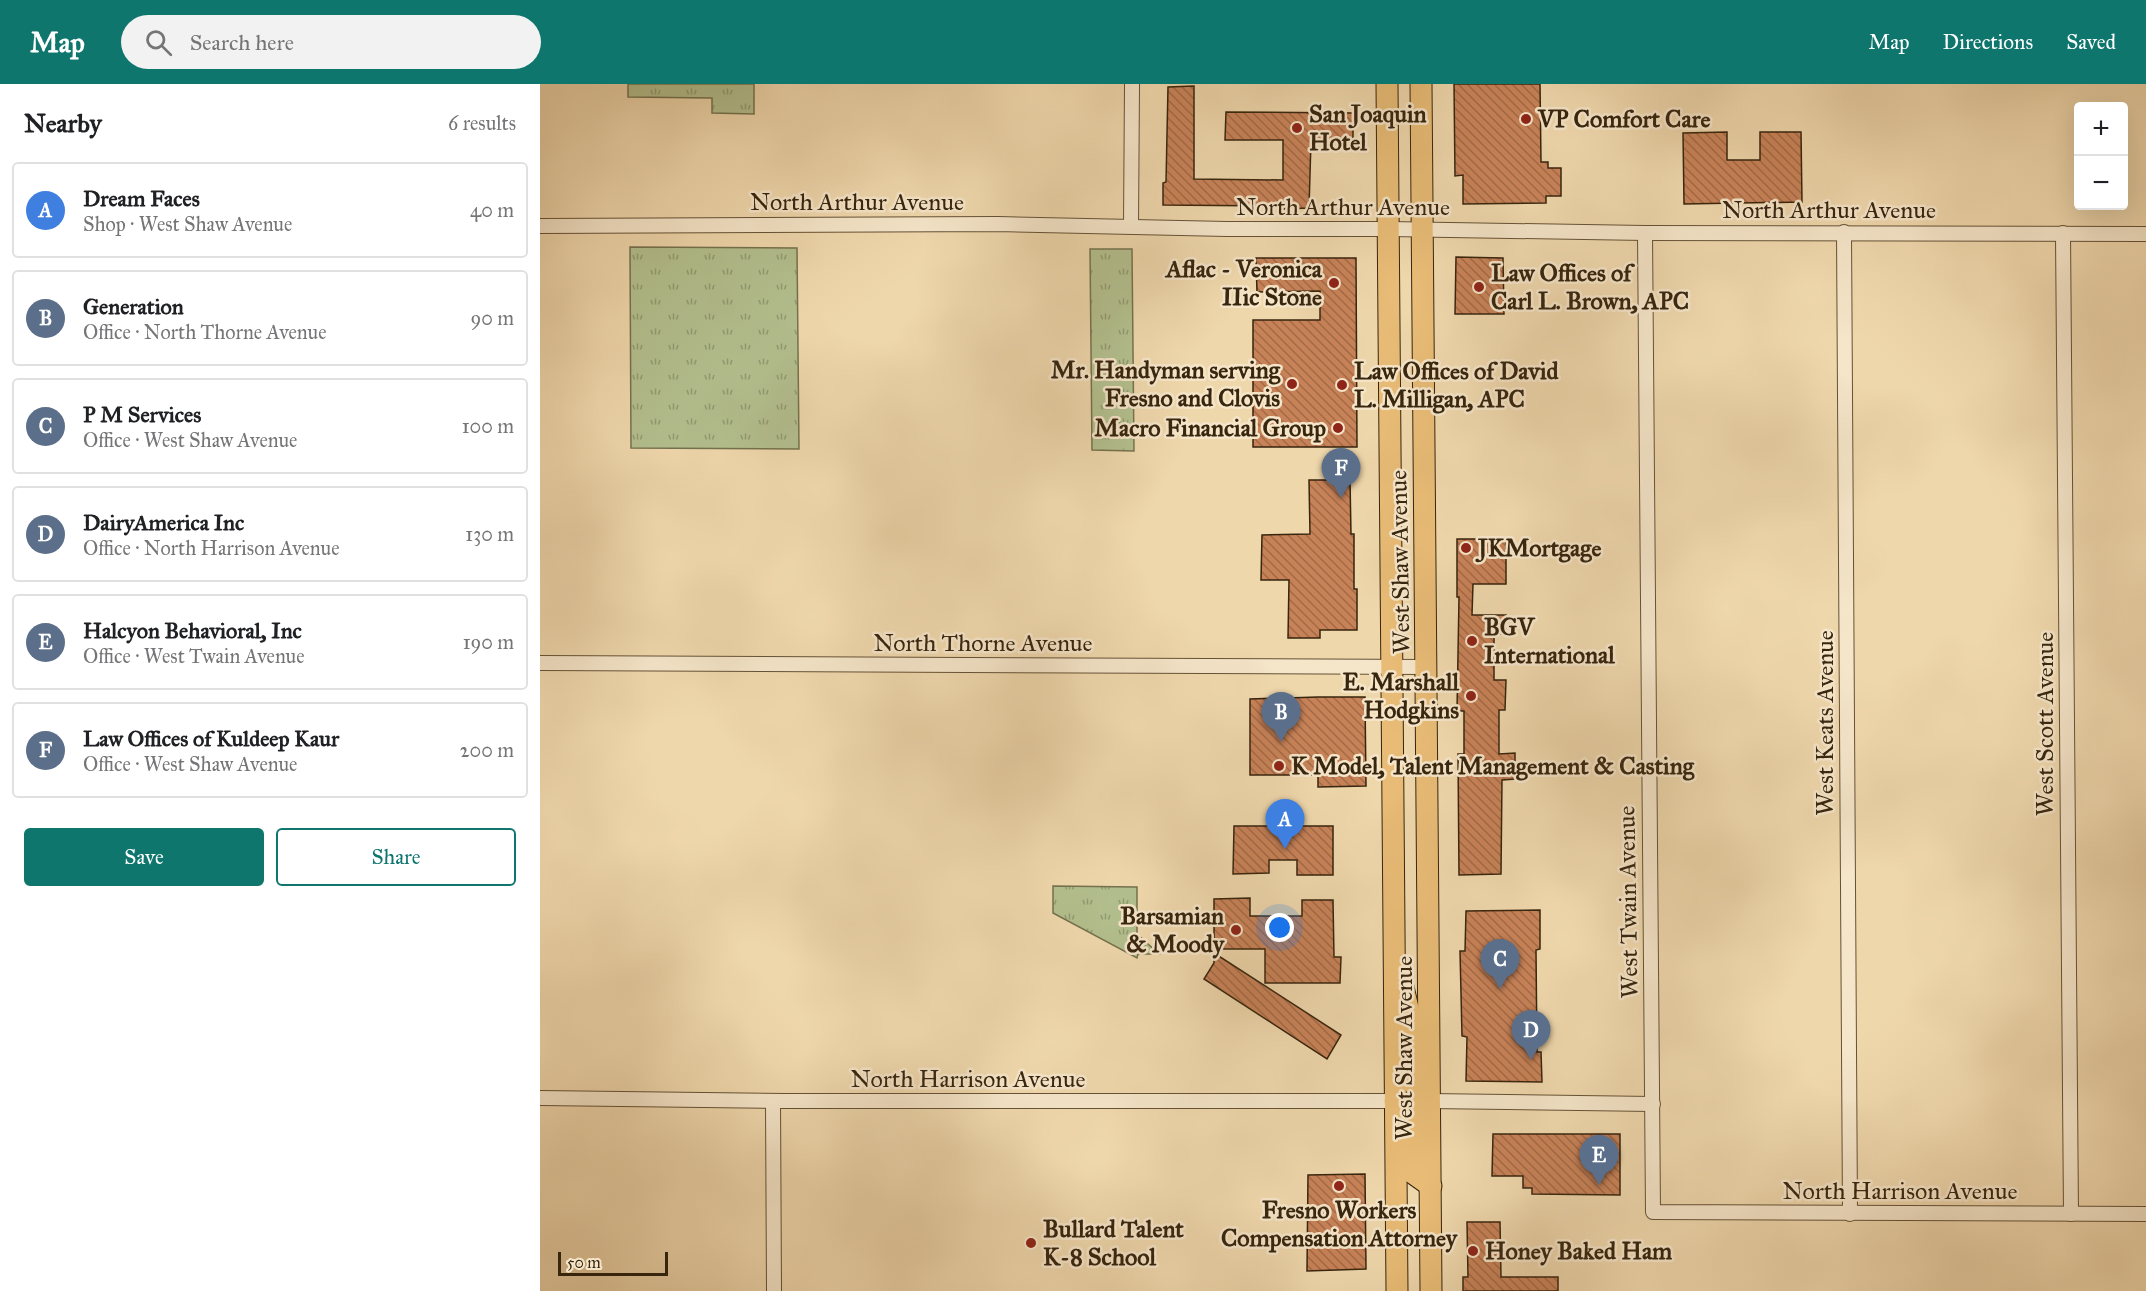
<!DOCTYPE html>
<meta charset="utf-8">
<style>
body{margin:0;font-family:"IM FELL Great Primer",serif;background:#f2f2f2;color:#202124}
.controls{position:absolute;right:18px;top:18px;display:grid;overflow:hidden;border-radius:6px;box-shadow:0 6px 24px #0002}
.controls button{width:54px;height:54px;display:grid;place-items:center;padding:0;border:0;border-bottom:2px solid #e0e0e0;background:#fff;color:#202124;font:30px sans-serif}
.scale{position:absolute;left:18px;bottom:15px;width:110px;box-sizing:border-box;padding-left:6px;border:3px solid #37250e;border-top:0;font-size:16px;line-height:21px;white-space:nowrap;color:#37250e;-webkit-text-stroke:4px #f5e5c9;paint-order:stroke}
.you{position:absolute;left:740px;top:844px;width:21px;height:21px;margin:-15px;border:4px solid #fff;border-radius:50%;background:#1a73e8;box-shadow:0 0 0 9px #1a73e833}
.badge{display:grid;place-items:center;width:39px;height:39px;border-radius:50%;background:#0f766e;color:#fff;font-size:20px;font-weight:700}
.pin{position:absolute;translate:-50% -50px;filter:drop-shadow(0 2px 3px #0008)}
.pin::after{content:'';position:absolute;top:32px;width:21px;height:18px;background:inherit;clip-path:polygon(0 0,100% 0,50% 100%)}
.list{margin:0;padding:0;list-style:none}
h2{display:flex;justify-content:space-between;align-items:center;height:78px;margin:0;padding:0 24px;font-size:26px}
h2 small{font-size:20px;font-weight:400;color:#757577}
.list li{display:grid;grid-template-columns:39px 1fr auto;gap:18px;align-items:center;box-sizing:border-box;height:96px;margin:0 12px 12px;padding:0 12px;border:2px solid #e0e0e0;border-radius:6px}
.list b{display:block;font-size:22px;white-space:nowrap}
.list p{margin:0;font-size:20px;white-space:nowrap;color:#757577}
.list em{font-size:20px;font-style:normal;color:#757577}
.actions{display:flex;gap:12px;padding:18px 24px}
.actions a{flex:1;padding:14px 0;border:2px solid #0f766e;border-radius:6px;text-align:center;font-size:21px;color:#0f766e}
.actions .main{background:#0f766e;color:#fff}
.icon{flex:none;width:33px;height:33px;fill:none;stroke:currentColor;stroke-width:2;stroke-linecap:round;stroke-linejoin:round}
.map{position:relative;flex:none;width:1606px;height:1207px;overflow:hidden}
header{display:flex;align-items:center;gap:36px;box-sizing:border-box;height:84px;padding:0 30px;background:#0f766e;color:#fff}
header strong{font-size:28px}
nav{display:flex;gap:33px;margin-inline-start:auto;font-size:21px}
.search{width:420px;height:54px;background:#f2f2f2;display:flex;align-items:center;gap:15px;box-sizing:border-box;padding:0 21px;border-radius:33px;color:#757577;font-size:22px}
main{display:flex}
aside{flex:1;background:#fff}
.map>svg:first-child{display:block}
</style>
<header>
<strong>Map</strong>
<div class="search"><svg class="icon" aria-label="search" viewBox="0 0 24 24"><circle cx="10" cy="10" r="6"/><path d="M15 15l6 6"/></svg>Search here</div>
<nav><a>Map</a><a>Directions</a><a>Saved</a></nav>
</header>
<main>
<aside>
<h2>Nearby<small>6 results</small></h2>
<ul class="list">
<li><span class="badge" style="background:#3f7fe0">A</span><div><b>Dream Faces</b><p>Shop · West Shaw Avenue</p></div><em>40 m</em></li>
<li><span class="badge" style="background:#5c6f8a">B</span><div><b>Generation</b><p>Office · North Thorne Avenue</p></div><em>90 m</em></li>
<li><span class="badge" style="background:#5c6f8a">C</span><div><b>P M Services</b><p>Office · West Shaw Avenue</p></div><em>100 m</em></li>
<li><span class="badge" style="background:#5c6f8a">D</span><div><b>DairyAmerica Inc</b><p>Office · North Harrison Avenue</p></div><em>130 m</em></li>
<li><span class="badge" style="background:#5c6f8a">E</span><div><b>Halcyon Behavioral, Inc</b><p>Office · West Twain Avenue</p></div><em>190 m</em></li>
<li><span class="badge" style="background:#5c6f8a">F</span><div><b>Law Offices of Kuldeep Kaur</b><p>Office · West Shaw Avenue</p></div><em>200 m</em></li>
</ul>
<div class="actions"><a class="main">Save</a><a>Share</a></div>
</aside>
<div class="map">
<svg width="1606" height="1207" viewBox="0 0 1606 1207">
<defs>
<pattern id="grass-tufts" width="24" height="20" patternUnits="userSpaceOnUse" patternTransform="scale(1.5)"><rect width="24" height="20" fill="#b3bf8e"/><path d="M3 7l-1-3M5 7V3M7 7l1-3M15 17l-1-3M17 17v-4M19 17l1-3" fill="none" stroke="#929b72"/></pattern>
<pattern id="building-back-hatch" width="6" height="6" patternUnits="userSpaceOnUse" patternTransform="scale(1.5)"><rect width="6" height="6" fill="#c88258"/><path d="M-1 5l2 2M0 0l6 6M5-1l2 2" fill="none" stroke="#a36a47"/></pattern>
</defs>
<rect width="100%" height="100%" fill="#efd7ac"/>
<filter id="stains"><feTurbulence type="fractalNoise" baseFrequency=".00333" numOctaves="4"/><feColorMatrix values="0 0 0 0 .2 0 0 0 0 .09 0 0 0 0 .02 0 0 0 .5 -.17"/></filter>
<radialGradient id="worn" r=".72"><stop offset=".6" stop-color="#630" stop-opacity="0"/><stop offset="1" stop-color="#630" stop-opacity=".3"/></radialGradient>
<!-- grass -->
<g fill="url(#grass-tufts)" stroke="#75724e" stroke-width="1.5">
<polygon points="88,0 214,0 214,30 172,29 172,14 88,13"/>
<polygon points="90,163 257,164 259,365 91,364"/>
<polygon points="550,165 592,165 594,367 552,366"/>
<polygon points="513,802 597,803 597,850 619,870 598,870 597,874 513,829"/>
</g>
<!-- building -->
<g fill="url(#building-back-hatch)" stroke="#37250e" stroke-width="1.5">
<polygon points="914,0 1000,0 1001,78 1008,78 1008,84 1021,84 1021,112 1006,112 1006,119 923,120 923,91 915,92"/>
<polygon points="654,2 654,95 743,96 743,56 685,56 686,28 813,29 813,54 800,54 799,57 771,57 769,124 743,125 743,122 623,121 623,99 626,98 628,3"/>
<polygon points="1187,48 1187,76 1220,76 1220,48 1261,48 1262,118 1144,120 1143,49"/>
<polygon points="916,173 963,174 964,230 915,230"/>
<polygon points="716,174 816,174 817,363 713,363 713,236 780,236 780,207 717,208"/>
<polygon points="769,396 810,396 811,450 814,450 814,505 817,505 817,546 780,546 780,554 748,554 749,496 721,496 722,451 770,450"/>
<polygon points="917,455 966,455 966,500 933,500 932,531 966,531 966,550 954,550 954,596 966,596 965,626 959,626 959,670 975,669 975,695 962,696 961,790 919,791 918,670 924,670 924,627 917,627 919,513 917,513"/>
<polygon points="778,613 825,613 826,702 778,703 778,691 710,691 710,615"/>
<polygon points="694,742 793,742 793,791 757,791 757,776 729,776 729,789 693,790"/>
<polygon points="710,814 710,832 762,832 762,816 793,816 794,873 801,873 800,899 725,899 725,865 674,865 674,815"/>
<polygon points="1000,826 1000,865 996,866 997,968 1001,968 1002,998 926,997 927,953 922,952 920,867 925,867 926,827"/>
<polygon points="674,869 801,951 787,975 664,895 674,879"/>
<polygon points="953,1050 1080,1050 1080,1111 992,1110 992,1104 983,1104 983,1092 952,1092"/>
<polygon points="825,1090 826,1185 767,1187 768,1091"/>
<polygon points="927,1138 960,1138 961,1193 1018,1193 1018,1207 923,1207 923,1193 928,1193"/>
</g>
<g fill="none" stroke-linecap="round" stroke-linejoin="round">
<defs>
<g id="street">
<polyline points="0,142 458,140 687,145 849,145 1105,149 1606,150"/>
<polyline points="591,142 592,0"/>
<polyline points="1304,148 1310,1130"/>
<polyline points="1105,149 1113,1128 1606,1130"/>
<polyline points="1523,149 1531,1130"/>
<polyline points="0,579 886,583"/>
<polyline points="0,1014 244,1017 855,1017"/>
<polyline points="233,1017 234,1207"/>
<polyline points="889,1017 1113,1020"/>
</g>
<g id="primary">
<polyline points="847,0 857,1207"/>
<polyline points="881,0 891,1207"/>
<polyline points="862,899 871,937 873,999 889,1017"/>
<path d="M855,1017C864,1020 869,1022 873,1031L874,1090L891,1102"/>
</g>
</defs>
<!-- street casing -->
<use href="#street" stroke="#655236" stroke-width="16"/>
<!-- primary casing -->
<use href="#primary" stroke="#37250e" stroke-width="23"/>
<!-- street -->
<use href="#street" stroke="#f5e5c9" stroke-width="14"/>
<!-- primary -->
<use href="#primary" stroke="#e8bc76" stroke-width="21"/>
</g>
<!-- markers -->
<g fill="#8f2418" stroke="#f5e5c9" stroke-width="2">
<circle cx="986" cy="35" r="6"/>
<circle cx="757" cy="44" r="6"/>
<circle cx="794" cy="199" r="6"/>
<circle cx="939" cy="203" r="6"/>
<circle cx="752" cy="300" r="6"/>
<circle cx="802" cy="301" r="6"/>
<circle cx="798" cy="344" r="6"/>
<circle cx="926" cy="464" r="6"/>
<circle cx="932" cy="557" r="6"/>
<circle cx="931" cy="612" r="6"/>
<circle cx="739" cy="682" r="6"/>
<circle cx="696" cy="846" r="6"/>
<circle cx="799" cy="1102" r="6"/>
<circle cx="491" cy="1159" r="6"/>
<circle cx="933" cy="1167" r="6"/>
</g>
<g text-anchor="middle" dominant-baseline="central" stroke-width="5" stroke-linejoin="round" paint-order="stroke">
<!-- poi labels -->
<g font-size="24" font-weight="bold" fill="#37250e" stroke="#f5e5c9" text-anchor="start">
<text x="769" y="30">San Joaquin<tspan x="769" dy="28">Hotel</tspan></text>
<text x="998" y="35">VP Comfort Care</text>
<text x="782" y="185" text-anchor="end">Aflac - Veronica<tspan x="782" dy="28">IIic Stone</tspan></text>
<text x="951" y="189">Law Offices of<tspan x="951" dy="28">Carl L. Brown, APC</tspan></text>
<text x="740" y="286" text-anchor="end">Mr. Handyman serving<tspan x="740" dy="28">Fresno and Clovis</tspan></text>
<text x="814" y="287">Law Offices of David<tspan x="814" dy="28">L. Milligan, APC</tspan></text>
<text x="786" y="344" text-anchor="end">Macro Financial Group</text>
<text x="938" y="464">JKMortgage</text>
<text x="944" y="543">BGV<tspan x="944" dy="28">International</tspan></text>
<text x="919" y="598" text-anchor="end">E. Marshall<tspan x="919" dy="28">Hodgkins</tspan></text>
<text x="751" y="682">K Model, Talent Management &amp; Casting</text>
<text x="684" y="832" text-anchor="end">Barsamian<tspan x="684" dy="28">&amp; Moody</tspan></text>
<text x="799" y="1126" text-anchor="middle">Fresno Workers<tspan x="799" dy="28">Compensation Attorney</tspan></text>
<text x="503" y="1145">Bullard Talent<tspan x="503" dy="28">K-8 School</tspan></text>
<text x="945" y="1167">Honey Baked Ham</text>
</g>
<!-- street labels -->
<g font-size="24" fill="#37250e" stroke="#f5e5c9">
<text x="317" y="118">North Arthur Avenue</text>
<text x="803" y="123">North Arthur Avenue</text>
<text x="1289" y="126">North Arthur Avenue</text>
<text transform="translate(860 478) rotate(-91)">West Shaw Avenue</text>
<text x="443" y="559">North Thorne Avenue</text>
<text transform="translate(1285 639) rotate(-90)">West Keats Avenue</text>
<text transform="translate(1505 640) rotate(-90)">West Scott Avenue</text>
<text transform="translate(1088 818) rotate(-91)">West Twain Avenue</text>
<text transform="translate(864 964) rotate(-90)">West Shaw Avenue</text>
<text x="428" y="995">North Harrison Avenue</text>
<text x="1360" y="1107">North Harrison Avenue</text>
</g>
</g>
<rect width="100%" height="100%" filter="url(#stains)"/>
<rect width="100%" height="100%" fill="url(#worn)"/>
</svg>
<div class="controls">
<button>+</button>
<button>−</button>
</div>
<div class="scale">50 m</div>
<div class="you"></div>
<div class="pin badge" style="left:745px;top:765px;background:#3f7fe0">A</div>
<div class="pin badge" style="left:741px;top:658px;background:#5c6f8a">B</div>
<div class="pin badge" style="left:960px;top:905px;background:#5c6f8a">C</div>
<div class="pin badge" style="left:991px;top:976px;background:#5c6f8a">D</div>
<div class="pin badge" style="left:1059px;top:1101px;background:#5c6f8a">E</div>
<div class="pin badge" style="left:801px;top:414px;background:#5c6f8a">F</div>
</div>
</main>
